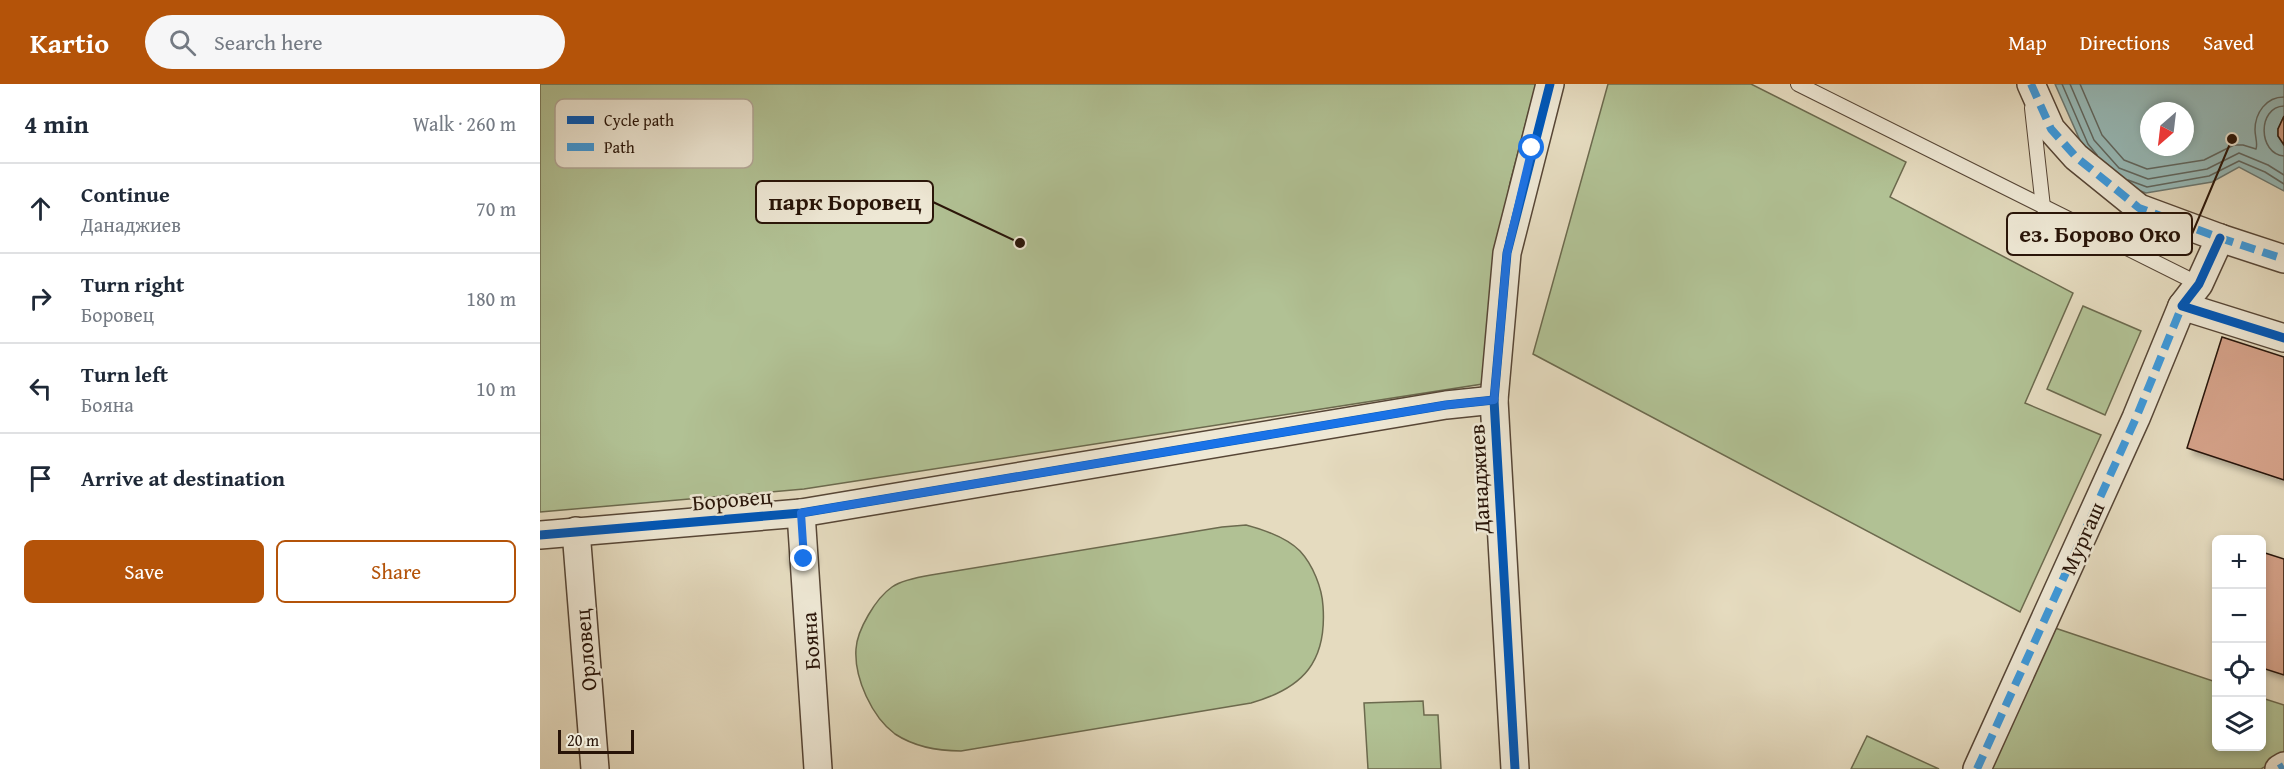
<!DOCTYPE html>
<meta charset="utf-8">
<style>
body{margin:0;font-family:"Gentium Book Plus",serif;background:#f6f6f7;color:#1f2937}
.controls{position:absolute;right:18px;bottom:18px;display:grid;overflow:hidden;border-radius:9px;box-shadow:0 3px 9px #0003}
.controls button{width:54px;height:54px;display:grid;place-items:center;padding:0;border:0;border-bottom:2px solid #e0e1e3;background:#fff;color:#1f2937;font:30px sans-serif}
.compass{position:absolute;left:1600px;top:18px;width:54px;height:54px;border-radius:50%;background:#fff;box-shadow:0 3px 9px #0003;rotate:208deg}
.scale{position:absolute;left:18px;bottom:15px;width:76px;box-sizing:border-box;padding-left:6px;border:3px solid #281408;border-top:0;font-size:16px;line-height:21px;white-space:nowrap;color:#281408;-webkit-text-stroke:4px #eee8d5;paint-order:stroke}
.stop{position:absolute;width:18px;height:18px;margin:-14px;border:4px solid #1a73e8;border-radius:50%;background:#fff}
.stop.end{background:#1a73e8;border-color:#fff;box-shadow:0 2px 6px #0008}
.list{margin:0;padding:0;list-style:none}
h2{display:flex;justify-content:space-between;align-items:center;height:78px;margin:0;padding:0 24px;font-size:26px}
h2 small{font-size:20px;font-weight:400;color:#747a83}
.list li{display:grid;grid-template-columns:39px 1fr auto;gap:18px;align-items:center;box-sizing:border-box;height:90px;padding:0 24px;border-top:2px solid #e0e1e3}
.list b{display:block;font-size:22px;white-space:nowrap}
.list p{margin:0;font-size:20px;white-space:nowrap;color:#747a83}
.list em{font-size:20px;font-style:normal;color:#747a83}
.actions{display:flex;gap:12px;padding:18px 24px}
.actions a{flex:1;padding:14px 0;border:2px solid #b45309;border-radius:9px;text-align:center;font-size:21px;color:#b45309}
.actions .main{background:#b45309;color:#fff}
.icon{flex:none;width:33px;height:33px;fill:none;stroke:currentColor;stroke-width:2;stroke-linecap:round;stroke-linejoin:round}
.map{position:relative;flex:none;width:1744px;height:685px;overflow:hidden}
header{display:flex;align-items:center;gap:36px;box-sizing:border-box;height:84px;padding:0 30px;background:#b45309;color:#fff}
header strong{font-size:28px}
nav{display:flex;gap:33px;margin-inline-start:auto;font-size:21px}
.search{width:420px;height:54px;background:#f6f6f7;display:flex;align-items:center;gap:15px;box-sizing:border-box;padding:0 21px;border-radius:33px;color:#747a83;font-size:22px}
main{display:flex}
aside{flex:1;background:#fff}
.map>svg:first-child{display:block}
</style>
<header>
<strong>Kartio</strong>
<div class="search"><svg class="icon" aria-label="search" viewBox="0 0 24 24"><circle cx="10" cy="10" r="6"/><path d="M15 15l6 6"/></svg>Search here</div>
<nav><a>Map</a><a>Directions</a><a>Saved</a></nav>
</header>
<main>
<aside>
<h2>4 min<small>Walk · 260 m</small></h2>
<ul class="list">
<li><svg class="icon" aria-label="ahead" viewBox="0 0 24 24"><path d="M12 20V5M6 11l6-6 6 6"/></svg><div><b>Continue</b><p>Данаджиев</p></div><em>70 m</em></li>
<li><svg class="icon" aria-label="right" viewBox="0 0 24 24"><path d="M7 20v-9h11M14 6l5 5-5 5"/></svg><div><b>Turn right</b><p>Боровец</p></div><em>180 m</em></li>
<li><svg class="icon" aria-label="left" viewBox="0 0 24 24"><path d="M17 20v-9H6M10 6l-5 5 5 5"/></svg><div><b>Turn left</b><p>Бояна</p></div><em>10 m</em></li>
<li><svg class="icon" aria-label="arrive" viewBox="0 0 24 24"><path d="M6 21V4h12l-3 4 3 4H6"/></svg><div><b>Arrive at destination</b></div></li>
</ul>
<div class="actions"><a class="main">Save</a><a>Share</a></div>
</aside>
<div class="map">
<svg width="1744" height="685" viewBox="0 0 1744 685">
<defs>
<filter id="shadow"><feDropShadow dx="5.5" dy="5.5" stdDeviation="3" flood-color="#0004"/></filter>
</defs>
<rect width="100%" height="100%" fill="#e5dbbf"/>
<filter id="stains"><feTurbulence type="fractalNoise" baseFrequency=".00333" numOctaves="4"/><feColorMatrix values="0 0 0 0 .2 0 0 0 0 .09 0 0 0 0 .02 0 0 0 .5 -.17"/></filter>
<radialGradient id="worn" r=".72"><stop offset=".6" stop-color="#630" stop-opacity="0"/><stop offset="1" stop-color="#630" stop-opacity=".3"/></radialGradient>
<!-- green -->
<g fill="#b1c194" stroke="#6c6a4e" stroke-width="1.5">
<polygon points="0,0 996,0 970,99 949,218 949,299 264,405 0,428"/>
<polygon points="1068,0 1211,0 1366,78 1350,113 1533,209 1485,319 1561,351 1480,528 993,270"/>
<polygon points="1543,222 1601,247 1565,331 1507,305"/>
<path d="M706,441C725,446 746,453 760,467C773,481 782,504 783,522C787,577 764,604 711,619L421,667C398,667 375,663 355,650C332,633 314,594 316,565C317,546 336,514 352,503C362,496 379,493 391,491L682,443Z"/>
<polygon points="1512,543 1676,598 1676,662 1722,662 1722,614 1744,621 1744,672 1721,685 1445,685"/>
<polygon points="883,617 884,631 898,631 901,685 828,685 824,619"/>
<polygon points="1327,652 1399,685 1311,685"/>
</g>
<!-- water -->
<path fill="#97bab8" stroke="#6b7872" stroke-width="1.5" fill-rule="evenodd" d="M1515,0H1744V32L1738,45V52L1744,61V107L1699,83L1672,98L1606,109L1570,96L1543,63ZM1609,27H1645V63H1609Z"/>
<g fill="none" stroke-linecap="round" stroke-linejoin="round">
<!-- shore -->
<g stroke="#606760" stroke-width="1.5">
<polyline points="1522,0 1548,60 1557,71"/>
<polyline points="1530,0 1554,56 1579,84 1608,95 1667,85 1699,69 1728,81 1744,91"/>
<path d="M1540,0L1562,51L1584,76L1607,85L1664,76L1694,61H1703L1716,65C1718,59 1715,53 1715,46C1715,29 1726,13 1744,13"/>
<path d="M1744,22C1717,23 1718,70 1744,72"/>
<polyline points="1588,96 1607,103 1669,92 1699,77 1725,88 1744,100"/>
</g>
</g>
<!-- building -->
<g fill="#d3a087" stroke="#281408" stroke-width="1.5" filter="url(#shadow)">
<polygon points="1744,32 1744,61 1738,52 1738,45"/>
<polygon points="1682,253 1744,273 1744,396 1647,364"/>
<polygon points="1722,468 1744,475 1744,591 1722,584"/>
</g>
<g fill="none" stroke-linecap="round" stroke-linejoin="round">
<defs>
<g id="lane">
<polyline points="1258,0 1659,200"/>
<polyline points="1492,24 1503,123"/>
</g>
<g id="street">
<polyline points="1491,0 1511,45 1536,73 1599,124 1680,154 1744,175"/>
<polyline points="1680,154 1659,200 1642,222 1744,254"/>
<polyline points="261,429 278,685"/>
<polyline points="36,447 55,685"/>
<polyline points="0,451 261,429 906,321 954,316"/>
<polyline points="975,685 954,316 967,169 1010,0"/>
<polyline points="1437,685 1596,334 1642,222"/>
<polyline points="1739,685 1744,682"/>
</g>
</defs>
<!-- lane casing -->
<use href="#lane" stroke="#574636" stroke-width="16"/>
<!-- street casing -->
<use href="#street" stroke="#574636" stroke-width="30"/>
<!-- lane -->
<use href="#lane" stroke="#eee8d5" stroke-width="14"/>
<!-- street -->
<use href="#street" stroke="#eee8d5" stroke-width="27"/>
<!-- quiet -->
<g stroke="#3d9add" stroke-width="8" stroke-dasharray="15 8" stroke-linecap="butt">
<polyline points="1491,0 1511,45 1536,73 1599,124 1680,154 1744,175"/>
<polyline points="1437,685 1596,334 1642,222"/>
<polyline points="1739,685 1744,682"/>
</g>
<defs>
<g id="cycleway">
<polyline points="1680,154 1659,200 1642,222 1744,254"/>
<polyline points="0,451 261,429 906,321 954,316"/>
<polyline points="975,685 954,316 967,169 1010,0"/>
</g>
</defs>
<!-- cycleway casing -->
<use href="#cycleway" stroke="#eee8d5" stroke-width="13"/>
<!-- cycleway -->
<use href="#cycleway" stroke="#0057b8" stroke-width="9"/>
</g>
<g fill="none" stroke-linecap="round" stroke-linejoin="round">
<!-- route -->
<polyline stroke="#1a73e8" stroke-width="8" points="264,475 261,429 906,321 954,316 967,169 992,64"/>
</g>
<g text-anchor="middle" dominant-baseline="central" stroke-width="5" stroke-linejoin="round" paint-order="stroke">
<!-- street labels -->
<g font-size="22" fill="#281408" stroke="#eee8d5">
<text transform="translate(939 395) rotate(-93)">Данаджиев</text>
<text transform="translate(192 415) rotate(-5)">Боровец</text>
<text transform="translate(1542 454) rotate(-66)">Мургаш</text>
<text transform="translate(270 557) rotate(-94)">Бояна</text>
<text transform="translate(45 566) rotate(-95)">Орловец</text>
</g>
</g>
<!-- legend -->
<rect x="15" y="15" width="198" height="69" rx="9" fill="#eee8d5" stroke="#b3a898" stroke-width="1.5"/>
<rect x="27" y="32" width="27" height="8" fill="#0057b8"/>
<rect x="27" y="59" width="27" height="8" fill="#3d9add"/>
<g font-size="16" fill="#281408">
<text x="64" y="42">Cycle path</text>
<text x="64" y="69">Path</text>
</g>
<!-- callouts -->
<path fill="none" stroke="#281408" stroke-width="2" d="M480 159L393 118M1692 55L1652 150"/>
<g fill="#281408" stroke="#eee8d5" stroke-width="2">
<circle cx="480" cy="159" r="6"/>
<circle cx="1692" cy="55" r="6"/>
</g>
<g fill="#eee8d5" stroke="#281408" stroke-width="2">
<rect x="216" y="97" width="177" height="42" rx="6"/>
<rect x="1467" y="129" width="185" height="42" rx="6"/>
</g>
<g font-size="24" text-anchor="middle" font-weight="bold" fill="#281408">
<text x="305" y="126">парк Боровец</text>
<text x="1560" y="158">ез. Борово Око</text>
</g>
<rect width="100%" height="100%" filter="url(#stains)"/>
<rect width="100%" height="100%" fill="url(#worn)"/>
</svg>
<div class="controls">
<button>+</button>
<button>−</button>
<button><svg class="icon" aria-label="locate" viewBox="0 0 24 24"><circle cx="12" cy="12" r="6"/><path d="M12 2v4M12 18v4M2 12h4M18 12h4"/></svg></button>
<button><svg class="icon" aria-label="layers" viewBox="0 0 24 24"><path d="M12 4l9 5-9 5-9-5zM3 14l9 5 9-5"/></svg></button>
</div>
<svg class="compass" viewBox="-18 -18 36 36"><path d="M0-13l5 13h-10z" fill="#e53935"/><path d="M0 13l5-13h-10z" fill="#747a83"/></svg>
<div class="scale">20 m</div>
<div class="stop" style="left:992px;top:64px"></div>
<div class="stop end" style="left:264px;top:475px"></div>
</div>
</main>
